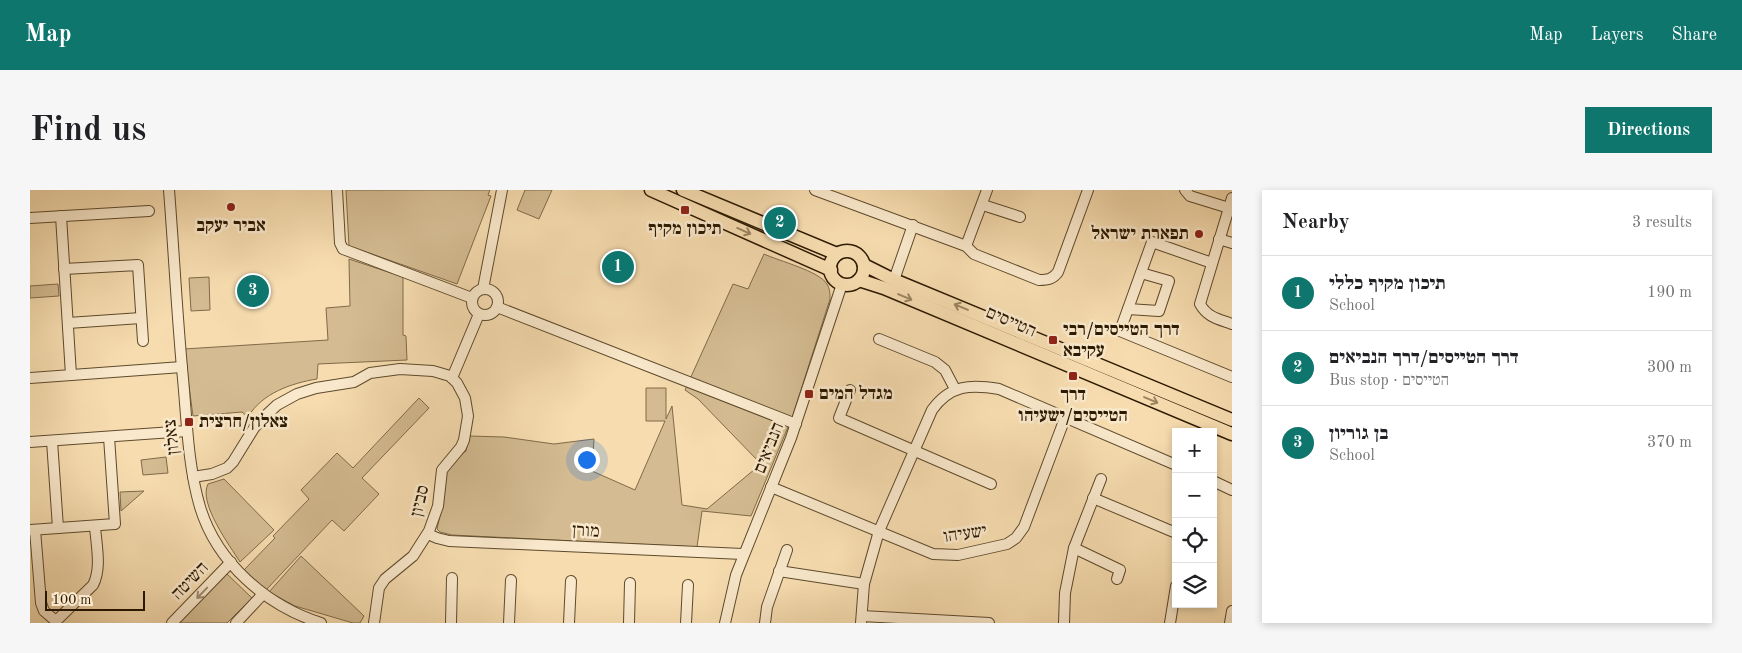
<!DOCTYPE html>
<meta charset="utf-8">
<style>
body{margin:0;font-family:"Old Standard TT","Frank Ruhl Libre",serif;background:#f6f6f6;color:#202124}
.controls{position:absolute;right:15px;bottom:15px;display:grid;overflow:hidden;border-radius:0px;box-shadow:0 2px 8px #0003}
.controls button{width:45px;height:45px;display:grid;place-items:center;padding:0;border:0;border-bottom:1px solid #e0e0e0;background:#fff;color:#202124;font:25px sans-serif}
.scale{position:absolute;left:15px;bottom:12px;width:100px;box-sizing:border-box;padding-left:5px;border:2px solid #2c1900;border-top:0;font-size:14px;line-height:18px;white-space:nowrap;color:#2c1900;-webkit-text-stroke:4px #f9e8cb;paint-order:stroke}
.you{position:absolute;left:556px;top:269px;width:18px;height:18px;margin:-12px;border:4px solid #fff;border-radius:50%;background:#1a73e8;box-shadow:0 0 0 8px #1a73e833}
.badge{display:grid;place-items:center;width:32px;height:32px;border-radius:50%;background:#0f766e;color:#fff;font-size:16px;font-weight:700}
.pin{position:absolute;translate:-50% -50%;border:2px solid #fff;box-shadow:0 1px 5px #0006}
.list{margin:0;padding:0;list-style:none}
h2{display:flex;justify-content:space-between;align-items:center;height:65px;margin:0;padding:0 20px;font-size:21px}
h2 small{font-size:16px;font-weight:400;color:#757577}
.list li{display:grid;grid-template-columns:32px 1fr auto;gap:15px;align-items:center;box-sizing:border-box;height:75px;padding:0 20px;border-top:1px solid #e0e0e0}
.list b{display:block;font-size:19px;white-space:nowrap}
.list p{margin:0;font-size:16px;white-space:nowrap;color:#757577}
.list em{font-size:16px;font-style:normal;color:#757577}
.icon{flex:none;width:28px;height:28px;fill:none;stroke:currentColor;stroke-width:2;stroke-linecap:round;stroke-linejoin:round}
.map{position:relative;flex:none;width:1202px;height:433px;overflow:hidden;border-radius:0px}
header{display:flex;align-items:center;gap:30px;box-sizing:border-box;height:70px;padding:0 25px;background:#0f766e;color:#fff}
header strong{font-size:24px}
nav{display:flex;gap:28px;margin-inline-start:auto;font-size:18px}
.intro{display:flex;align-items:center;justify-content:space-between;box-sizing:border-box;height:120px;padding:0 30px}
h1{margin:0;font-size:35px}
.button{padding:12px 22px;border-radius:0px;background:#0f766e;color:#fff;font-size:18px;font-weight:700}
main{display:flex;gap:30px;padding:0 30px}
aside{flex:1;background:#fff;border-radius:0px;box-shadow:0 2px 8px #0003}
.map>svg:first-child{display:block}
</style>
<header>
<strong>Map</strong>
<nav><a>Map</a><a>Layers</a><a>Share</a></nav>
</header>
<div class="intro"><h1>Find us</h1><a class="button">Directions</a></div>
<main>
<div class="map">
<svg width="1202" height="433" viewBox="0 0 1202 433">
<rect width="100%" height="100%" fill="#f6dcaf"/>
<filter id="stains"><feTurbulence type="fractalNoise" baseFrequency=".004" numOctaves="4"/><feColorMatrix values="0 0 0 0 .2 0 0 0 0 .09 0 0 0 0 .02 0 0 0 .5 -.17"/></filter>
<radialGradient id="worn" r=".72"><stop offset=".6" stop-color="#630" stop-opacity="0"/><stop offset="1" stop-color="#630" stop-opacity=".3"/></radialGradient>
<!-- green -->
<g fill="#d4bb91" stroke="#806a48">
<polygon points="316,0 460,0 458,5 461,6 427,94 319,56"/>
<polygon points="495,0 522,0 509,29 487,20"/>
<path d="M734,64C749,71 789,81 797,94C800,99 800,104 800,109L763,225L721,326L672,321L667,357L422,345L410,342L407,339L414,308L417,276L436,261L439,246L474,247L524,254L564,249L562,281L605,300L635,231H616V198H636V229L642,216L652,315L677,319L731,274L668,209L655,200L703,94L718,99Z"/>
<path d="M319,69L373,87V145L376,146L377,170L288,174L287,189C262,193 232,203 218,227L212,222L163,226L154,159L298,150L296,118L320,116Z"/>
<polygon points="179,87 180,120 161,121 159,88"/>
<polygon points="28,94 29,106 0,108 0,96"/>
<polygon points="389,208 399,218 332,288 349,304 314,341 302,330 236,400 214,380 245,348 243,346 279,309 271,300 307,263 323,278"/>
<polygon points="136,267 138,283 113,285 111,270"/>
<path d="M194,289L244,340L210,372C200,356 168,313 178,294Z"/>
<polygon points="114,301 91,321 90,302"/>
<polygon points="271,366 334,426 330,433 323,433 265,416 239,402"/>
<polygon points="196,383 222,408 197,433 148,433"/>
</g>
<g fill="none" stroke-linecap="round" stroke-linejoin="round">
<defs>
<g id="minor">
<path d="M139,0C144,63 147,126 153,189C157,232 158,276 170,317C187,373 237,416 291,433"/>
<polyline points="307,0 310,53 313,59 442,108"/>
<path d="M785,0L936,56L944,64L1009,90C1018,90 1023,89 1028,82L1058,0"/>
<polyline points="1155,0 1160,6 1199,18"/>
<path d="M1202,8L1170,114C1177,127 1188,129 1202,134"/>
<polyline points="953,15 990,27"/>
<polyline points="31,26 41,185"/>
<polyline points="0,28 119,21"/>
<polyline points="1189,49 1202,53"/>
<polyline points="936,56 957,0"/>
<polyline points="1182,73 1122,52 1090,141 1202,187"/>
<polyline points="34,79 108,75 113,151"/>
<polyline points="864,90 883,35"/>
<circle cx="455" cy="112" r="13"/>
<polyline points="453,99 472,0"/>
<polyline points="467,117 766,234"/>
<polyline points="1098,119 1129,121 1139,91 1111,83"/>
<polyline points="38,133 111,128"/>
<polyline points="849,149 905,172 915,180 925,199"/>
<polyline points="0,188 152,177"/>
<polyline points="422,188 449,124"/>
<polyline points="820,200 809,228 961,294"/>
<polyline points="22,251 28,338"/>
<polyline points="0,252 157,241"/>
<polyline points="163,287 182,284 197,278 203,272 224,238 232,229 247,215 267,204 286,198 324,192 340,183 370,179 403,181 420,186 427,193 435,208 438,226 434,250 431,257 412,280 408,316 399,341 383,366 355,389 349,398 344,433"/>
<polyline points="1183,291 1202,300"/>
<polyline points="741,297 903,364 928,365 977,354 986,348 994,337 1035,228"/>
<polyline points="1063,308 1146,343"/>
<polyline points="0,340 85,334 79,247"/>
<path d="M5,340L11,413L14,421L26,431L63,395C72,378 66,354 65,336"/>
<polyline points="398,344 407,348 419,351 713,364"/>
<polyline points="1044,358 1090,380 1087,389"/>
<polyline points="749,381 834,394"/>
<polyline points="832,426 959,433"/>
<polyline points="142,433 201,372"/>
<polyline points="206,433 233,404"/>
<polyline points="421,433 422,388"/>
<polyline points="479,433 481,390"/>
<polyline points="539,433 541,391"/>
<polyline points="599,433 600,393"/>
<polyline points="656,433 658,395"/>
<polyline points="695,433 706,385 761,248 812,94"/>
<polyline points="735,433 737,417 757,360"/>
<path d="M831,433L834,394L849,341L902,220C920,195 940,194 969,199L1146,275"/>
<polyline points="1034,433 1035,403 1044,358 1071,289"/>
<polyline points="1140,433 1146,396"/>
<polyline points="1200,433 1202,421"/>
</g>
<g id="major">
<polyline points="621,0 801,80"/>
<polyline points="653,0 807,64"/>
<circle cx="817" cy="78" r="17"/>
<polyline points="834,75 864,90 1202,230"/>
<polyline points="829,90 854,98 1202,244"/>
</g>
</defs>
<!-- minor casing -->
<use href="#minor" stroke="#5e4a2c" stroke-width="12"/>
<!-- major casing -->
<use href="#major" stroke="#2c1900" stroke-width="15"/>
<!-- minor -->
<use href="#minor" stroke="#f9e8cb" stroke-width="10"/>
<!-- major -->
<use href="#major" stroke="#f6dcaf" stroke-width="12"/>
</g>
<!-- one-way arrows -->
<defs><path id="oneway-shaft" d="M-6 0H5M1.5-3L5.5 0L1.5 3" fill="none" stroke-width="1.6" stroke-linecap="round" stroke-linejoin="round" transform="scale(1.25)"/></defs>
<g stroke="#9b8460">
<use href="#oneway-shaft" transform="translate(714 41) rotate(24)"/>
<use href="#oneway-shaft" transform="translate(875 107) rotate(23)"/>
<use href="#oneway-shaft" transform="translate(931 117) rotate(-157)"/>
<use href="#oneway-shaft" transform="translate(1121 210) rotate(23)"/>
</g>
<use stroke="#9d8b70" href="#oneway-shaft" transform="translate(172 403) rotate(134)"/>
<!-- markers -->
<g fill="#8f2418" stroke="#f9e8cb" stroke-width="2">
<circle cx="201" cy="17" r="5"/>
<rect x="650" y="15" width="10" height="10" rx="2.5"/>
<circle cx="1169" cy="44" r="5"/>
<rect x="1018" y="145" width="10" height="10" rx="2.5"/>
<rect x="1038" y="181" width="10" height="10" rx="2.5"/>
<rect x="774" y="199" width="10" height="10" rx="2.5"/>
<rect x="154" y="227" width="10" height="10" rx="2.5"/>
</g>
<g text-anchor="middle" dominant-baseline="central" stroke-width="5" stroke-linejoin="round" paint-order="stroke">
<!-- poi labels -->
<g font-size="18" font-weight="bold" fill="#2c1900" stroke="#f9e8cb">
<text x="201" y="36">אביר יעקב</text>
<text x="655" y="39">תיכון מקיף</text>
<text x="1159" y="44" text-anchor="end">תפארת ישראל</text>
<text x="1033" y="140" text-anchor="start">דרך הטייסים/רבי<tspan x="1033" dy="21">עקיבא</tspan></text>
<text x="789" y="204" text-anchor="start">מגדל המים</text>
<text x="1043" y="205">דרך<tspan x="1043" dy="21">הטייסים/ישעיהו</tspan></text>
<text x="169" y="232" text-anchor="start">צאלון/חרצית</text>
</g>
<!-- street labels -->
<g font-size="18" fill="#2c1900" stroke="#f9e8cb">
<text transform="translate(981 132) rotate(23)">הטייסים</text>
<text transform="translate(142 247) rotate(-96)">צאלון</text>
<text transform="translate(739 258) rotate(-68)">הנביאים</text>
<text transform="translate(390 311) rotate(-77)">סביון</text>
<text transform="translate(556 341) rotate(3)">מורן</text>
<text transform="translate(935 344) rotate(-8)">ישעיהו</text>
<text transform="translate(160 391) rotate(-46)">השיטה</text>
</g>
</g>
<rect width="100%" height="100%" filter="url(#stains)"/>
<rect width="100%" height="100%" fill="url(#worn)"/>
</svg>
<div class="controls">
<button>+</button>
<button>−</button>
<button><svg class="icon" aria-label="locate" viewBox="0 0 24 24"><circle cx="12" cy="12" r="6"/><path d="M12 2v4M12 18v4M2 12h4M18 12h4"/></svg></button>
<button><svg class="icon" aria-label="layers" viewBox="0 0 24 24"><path d="M12 4l9 5-9 5-9-5zM3 14l9 5 9-5"/></svg></button>
</div>
<div class="scale">100 m</div>
<div class="you"></div>
<div class="pin badge" style="left:588px;top:77px">1</div>
<div class="pin badge" style="left:750px;top:33px">2</div>
<div class="pin badge" style="left:223px;top:101px">3</div>
</div>
<aside>
<h2>Nearby<small>3 results</small></h2>
<ul class="list">
<li><span class="badge">1</span><div><b>תיכון מקיף כללי</b><p>School</p></div><em>190 m</em></li>
<li><span class="badge">2</span><div><b>דרך הטייסים/דרך הנביאים</b><p>Bus stop · הטייסים</p></div><em>300 m</em></li>
<li><span class="badge">3</span><div><b>בן גוריון</b><p>School</p></div><em>370 m</em></li>
</ul>
</aside>
</main>
